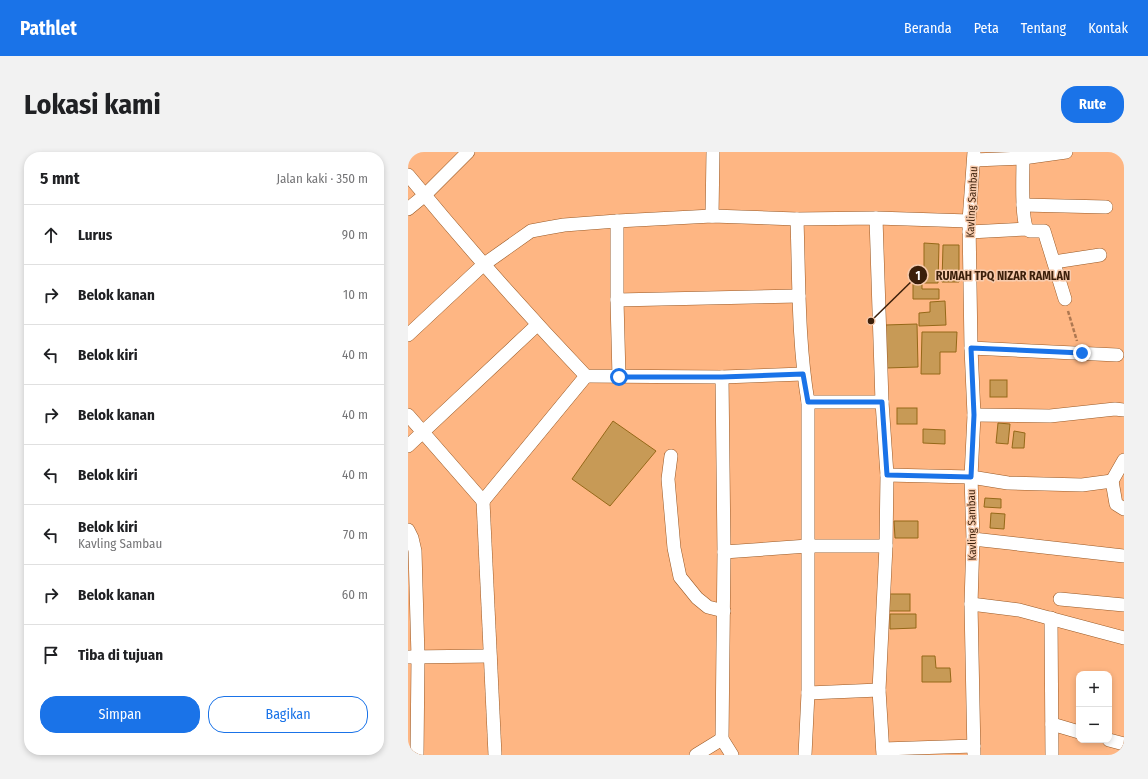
<!DOCTYPE html>
<html lang="id">
<meta charset="utf-8">
<style>
body{margin:0;font-family:"Fira Sans Condensed",sans-serif;background:#f2f2f2;color:#202124}
.controls{position:absolute;right:12px;bottom:12px;display:grid;overflow:hidden;border-radius:8px;box-shadow:0 2px 6px #0003}
.controls button{width:36px;height:36px;display:grid;place-items:center;padding:0;border:0;border-bottom:1px solid #e0e0e0;background:#fff;color:#202124;font:20px sans-serif}
.stop{position:absolute;width:12px;height:12px;margin:-9px;border:3px solid #1a73e8;border-radius:50%;background:#fff}
.stop.end{background:#1a73e8;border-color:#fff;box-shadow:0 1px 4px #0008}
.list{margin:0;padding:0;list-style:none}
h2{display:flex;justify-content:space-between;align-items:center;height:52px;margin:0;padding:0 16px;font-size:17px}
h2 small{font-size:13px;font-weight:400;color:#757577}
.list li{display:grid;grid-template-columns:26px 1fr auto;gap:12px;align-items:center;box-sizing:border-box;height:60px;padding:0 16px;border-top:1px solid #e0e0e0}
.list b{display:block;font-size:15px;white-space:nowrap}
.list p{margin:0;font-size:13px;white-space:nowrap;color:#757577}
.list em{font-size:13px;font-style:normal;color:#757577}
.actions{display:flex;gap:8px;padding:12px 16px}
.actions a{flex:1;padding:9px 0;border:1px solid #1a73e8;border-radius:16px;text-align:center;font-size:14px;color:#1a73e8}
.actions .main{background:#1a73e8;color:#fff}
.icon{flex:none;width:22px;height:22px;fill:none;stroke:currentColor;stroke-width:2;stroke-linecap:round;stroke-linejoin:round}
.map{position:relative;flex:none;width:716px;height:603px;overflow:hidden;border-radius:16px}
header{display:flex;align-items:center;gap:24px;box-sizing:border-box;height:56px;padding:0 20px;background:#1a73e8;color:#fff}
header strong{font-size:19px}
nav{display:flex;gap:22px;margin-inline-start:auto;font-size:14px}
.intro{display:flex;align-items:center;justify-content:space-between;box-sizing:border-box;height:96px;padding:0 24px}
h1{margin:0;font-size:28px}
.button{padding:10px 18px;border-radius:16px;background:#1a73e8;color:#fff;font-size:14px;font-weight:700}
main{display:flex;gap:24px;padding:0 24px}
aside{flex:1;background:#fff;border-radius:16px;box-shadow:0 2px 6px #0003}
.map>svg:first-child{display:block}
</style>
<header>
<strong>Pathlet</strong>
<nav><a>Beranda</a><a>Peta</a><a>Tentang</a><a>Kontak</a></nav>
</header>
<div class="intro"><h1>Lokasi kami</h1><a class="button">Rute</a></div>
<main>
<aside>
<h2>5 mnt<small>Jalan kaki · 350 m</small></h2>
<ul class="list">
<li><svg class="icon" aria-label="ahead" viewBox="0 0 24 24"><path d="M12 20V5M6 11l6-6 6 6"/></svg><div><b>Lurus</b></div><em>90 m</em></li>
<li><svg class="icon" aria-label="right" viewBox="0 0 24 24"><path d="M7 20v-9h11M14 6l5 5-5 5"/></svg><div><b>Belok kanan</b></div><em>10 m</em></li>
<li><svg class="icon" aria-label="left" viewBox="0 0 24 24"><path d="M17 20v-9H6M10 6l-5 5 5 5"/></svg><div><b>Belok kiri</b></div><em>40 m</em></li>
<li><svg class="icon" aria-label="right" viewBox="0 0 24 24"><path d="M7 20v-9h11M14 6l5 5-5 5"/></svg><div><b>Belok kanan</b></div><em>40 m</em></li>
<li><svg class="icon" aria-label="left" viewBox="0 0 24 24"><path d="M17 20v-9H6M10 6l-5 5 5 5"/></svg><div><b>Belok kiri</b></div><em>40 m</em></li>
<li><svg class="icon" aria-label="left" viewBox="0 0 24 24"><path d="M17 20v-9H6M10 6l-5 5 5 5"/></svg><div><b>Belok kiri</b><p>Kavling Sambau</p></div><em>70 m</em></li>
<li><svg class="icon" aria-label="right" viewBox="0 0 24 24"><path d="M7 20v-9h11M14 6l5 5-5 5"/></svg><div><b>Belok kanan</b></div><em>60 m</em></li>
<li><svg class="icon" aria-label="arrive" viewBox="0 0 24 24"><path d="M6 21V4h12l-3 4 3 4H6"/></svg><div><b>Tiba di tujuan</b></div></li>
</ul>
<div class="actions"><a class="main">Simpan</a><a>Bagikan</a></div>
</aside>
<div class="map">
<svg width="716" height="603" viewBox="0 0 716 603">
<rect width="100%" height="100%" fill="#feb683"/>
<!-- building -->
<g fill="#c79a56" stroke="#956818">
<polygon points="516,91 531,92 530,131 516,131"/>
<polygon points="535,93 551,93 551,130 534,130"/>
<polygon points="505,130 514,130 514,137 531,137 531,147 505,147"/>
<polygon points="537,149 538,173 511,174 511,161 522,160 522,150"/>
<polygon points="509,172 510,215 478,216 477,173"/>
<polygon points="514,180 549,180 548,200 532,200 532,222 513,222"/>
<rect x="582" y="228" width="17" height="17"/>
<rect x="489" y="256" width="20" height="16"/>
<polygon points="205,269 248,299 202,354 164,327"/>
<polygon points="590,271 602,272 600,292 588,291"/>
<polygon points="515,277 537,278 537,292 515,291"/>
<polygon points="606,279 617,281 616,296 604,296"/>
<polygon points="577,346 593,347 593,356 576,355"/>
<polygon points="583,361 597,362 596,377 582,376"/>
<polygon points="486,369 510,369 510,386 487,386"/>
<rect x="480" y="442" width="22" height="17"/>
<polygon points="482,462 508,462 508,476 482,477"/>
<polygon points="514,504 527,504 528,516 542,516 543,530 514,530"/>
</g>
<g fill="none" stroke-linecap="round" stroke-linejoin="round">
<defs>
<g id="minor">
<path d="M615,6C615,21 613,66 619,77"/>
<polyline points="566,8 615,6 658,0"/>
<path d="M0,23C57,92 116,159 178,224L314,225L395,222"/>
<polyline points="615,53 698,55"/>
<polyline points="0,57 17,43 60,0"/>
<polyline points="304,64 305,0"/>
<polyline points="468,66 474,250 479,323 478,394 471,538 475,603"/>
<path d="M389,67C391,128 390,190 400,250V541L397,603"/>
<polyline points="209,69 209,148 211,225"/>
<polyline points="561,80 619,77 622,79 636,79 657,147"/>
<polyline points="646,110 692,103"/>
<polyline points="209,148 391,144"/>
<polyline points="0,183 75,113 123,79 139,76 156,73 209,69 304,64 389,67 468,66 561,69"/>
<polyline points="563,196 709,203"/>
<polyline points="314,225 316,400 314,587 324,603"/>
<polyline points="400,250 474,250"/>
<polyline points="0,263 75,349 178,224"/>
<polyline points="566,263 642,264 707,257 716,258"/>
<polyline points="0,294 129,173"/>
<polyline points="263,304 260,327 266,396 272,425 289,446 300,455 316,459"/>
<polyline points="479,323 563,325 600,331 674,333 704,329 716,308"/>
<polyline points="704,329 708,352 716,357"/>
<polyline points="75,349 87,603"/>
<polyline points="0,378 4,386 7,399 10,505 9,603"/>
<polyline points="565,387 716,404"/>
<polyline points="316,400 400,394 478,394"/>
<polyline points="652,447 716,453"/>
<polyline points="563,452 611,458 716,486"/>
<polyline points="643,466 644,603"/>
<polyline points="0,505 82,504"/>
<polyline points="400,541 471,538"/>
<polyline points="644,572 671,580"/>
<polyline points="701,588 716,592"/>
<polyline points="475,597 566,594"/>
<polyline points="288,603 314,587"/>
<polyline points="566,603 563,452 565,387 563,325 566,263 563,196 561,69 566,0"/>
</g>
</defs>
<!-- minor casing -->
<use href="#minor" stroke="#995925" stroke-width="14"/>
<!-- path -->
<polyline stroke="#ae7851" stroke-width="2.5" stroke-dasharray="4 2" stroke-linecap="butt" points="660,159 669,189"/>
<!-- minor -->
<use href="#minor" stroke="#fff" stroke-width="13"/>
</g>
<g fill="none" stroke-linecap="round" stroke-linejoin="round">
<!-- route -->
<polyline stroke="#1a73e8" stroke-width="5" points="211,225 314,225 395,222 400,250 474,250 479,323 563,325 566,263 563,196 674,201"/>
</g>
<g text-anchor="middle" dominant-baseline="central" stroke-width="3" stroke-linejoin="round" paint-order="stroke">
<!-- street labels -->
<g font-size="11" fill="#3b1f0a" stroke="#f7cbad">
<text transform="translate(564 50) rotate(-87)">Kavling Sambau</text>
<text transform="translate(564 373) rotate(-91)">Kavling Sambau</text>
</g>
</g>
<!-- callouts -->
<path fill="none" stroke="#3b1f0a" stroke-width="1.5" d="M463 169L510 123"/>
<g fill="#3b1f0a" stroke="#f7cbad" stroke-width="1.5">
<circle cx="463" cy="169" r="4"/>
<circle cx="510" cy="123" r="10"/>
</g>
<g font-size="12" text-anchor="middle" font-weight="bold" fill="#fff">
<text x="510" y="128">1</text>
</g>
<g font-size="12" text-anchor="middle" font-weight="bold" fill="#3b1f0a" stroke="#f7cbad" stroke-width="3" stroke-linejoin="round" paint-order="stroke">
<text x="595" y="128">RUMAH TPQ NIZAR RAMLAN</text>
</g>
</svg>
<div class="controls">
<button>+</button>
<button>−</button>
</div>
<div class="stop" style="left:211px;top:225px"></div>
<div class="stop end" style="left:674px;top:201px"></div>
</div>
</main>
